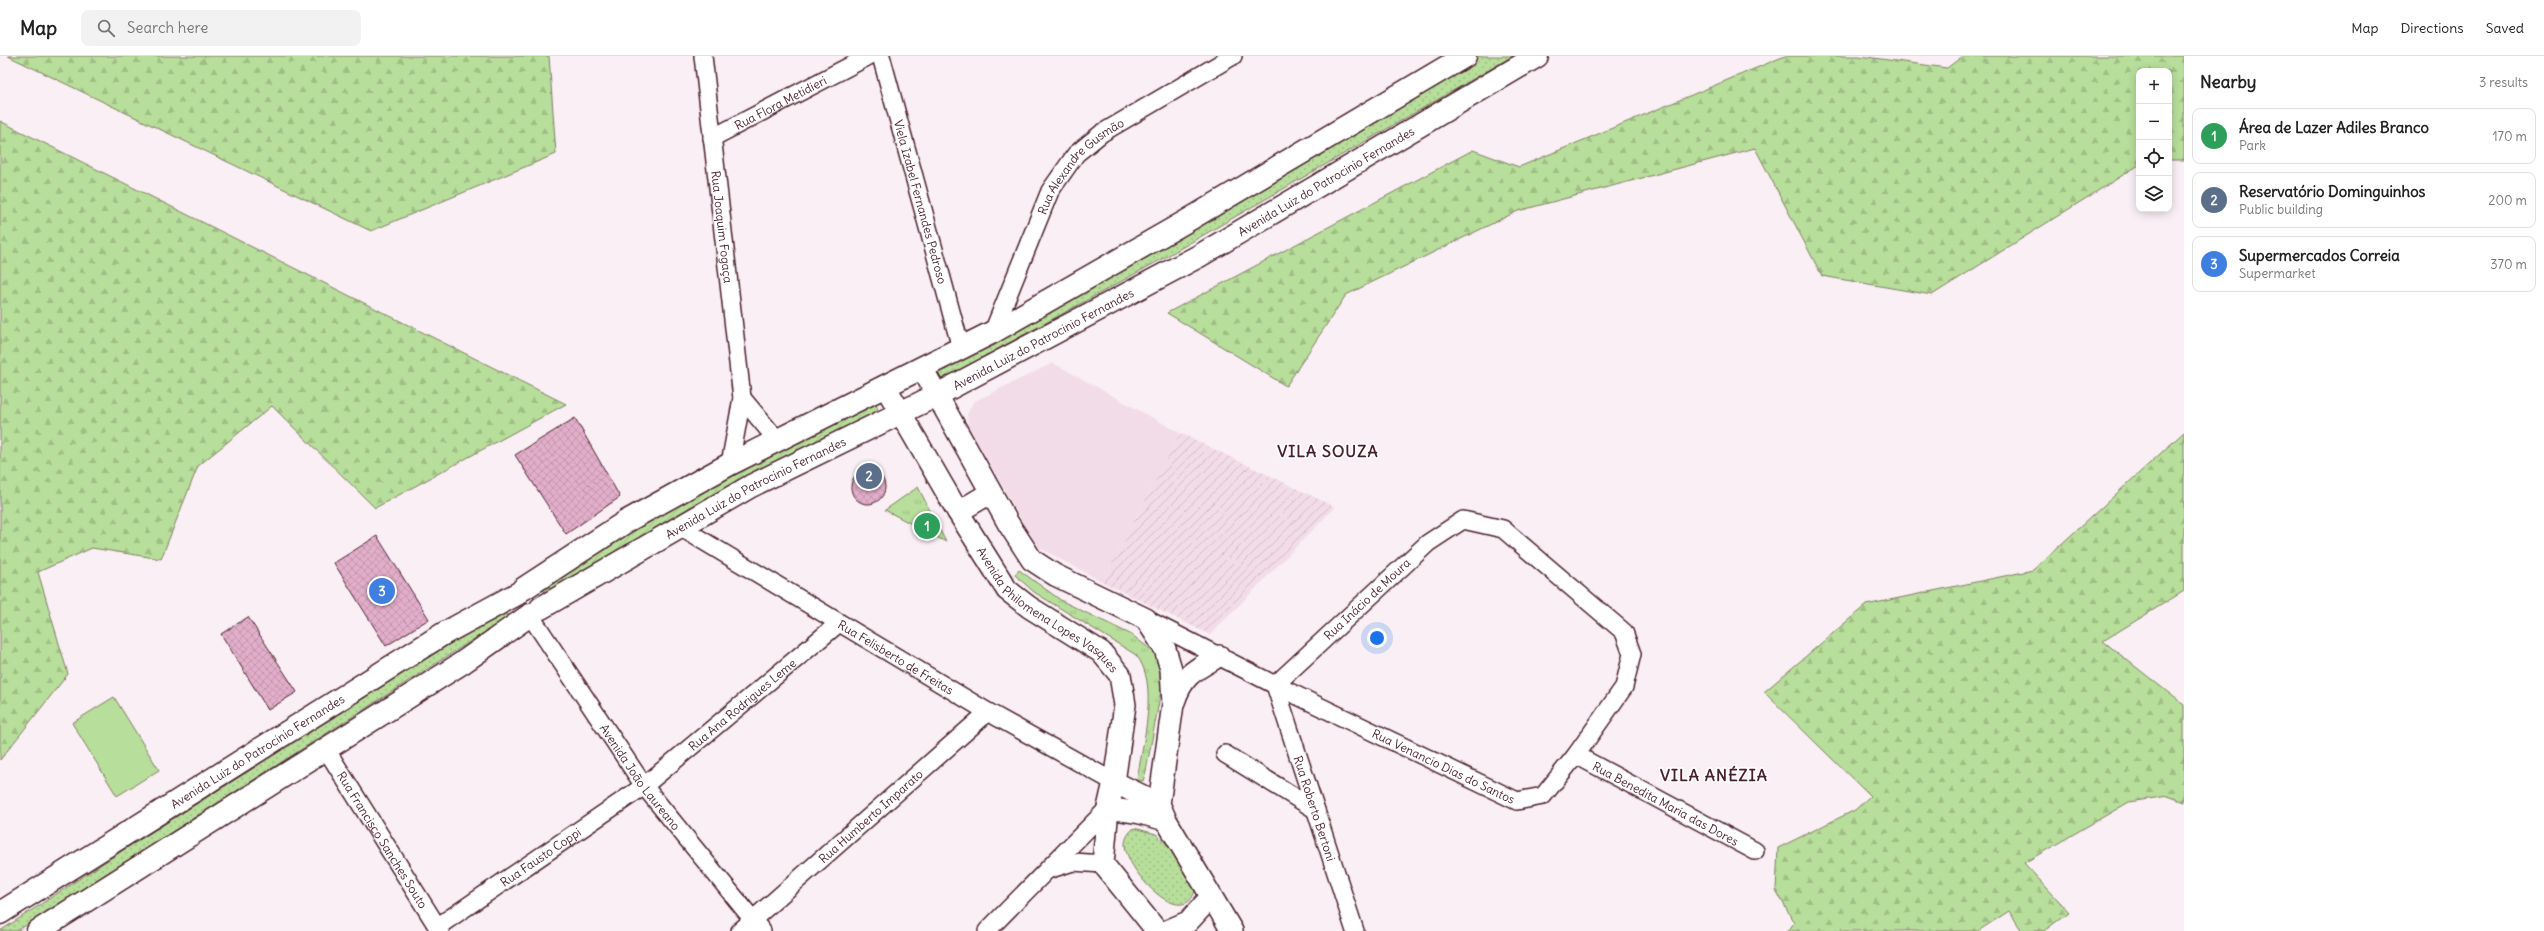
<!DOCTYPE html>
<meta charset="utf-8">
<style>
body{margin:0;font-family:Delius,sans-serif;background:#f2f2f2;color:#222}
.controls{position:absolute;right:12px;top:12px;display:grid;overflow:hidden;border-radius:8px;box-shadow:0 2px 10px #0003}
.controls button{width:36px;height:36px;display:grid;place-items:center;padding:0;border:0;border-bottom:1px solid #e0e0e0;background:#fff;color:#222;font:20px sans-serif}
.you{position:absolute;left:1377px;top:582px;width:14px;height:14px;margin:-10px;border:3px solid #fff;border-radius:50%;background:#1a73e8;box-shadow:0 0 0 6px #1a73e833}
.badge{display:grid;place-items:center;width:26px;height:26px;border-radius:50%;background:#0f766e;color:#fff;font-size:13px;font-weight:700}
.pin{position:absolute;translate:-50% -50%;border:2px solid #fff;box-shadow:0 1px 4px #0006}
.list{margin:0;padding:0;list-style:none}
h2{display:flex;justify-content:space-between;align-items:center;height:52px;margin:0;padding:0 16px;font-size:17px}
h2 small{font-size:13px;font-weight:400;color:#767676}
.list li{display:grid;grid-template-columns:26px 1fr auto;gap:12px;align-items:center;box-sizing:border-box;height:56px;margin:0 8px 8px;padding:0 8px;border:1px solid #e0e0e0;border-radius:8px}
.list b{display:block;font-size:15px;white-space:nowrap}
.list p{margin:0;font-size:13px;white-space:nowrap;color:#767676}
.list em{font-size:13px;font-style:normal;color:#767676}
.icon{flex:none;width:22px;height:22px;fill:none;stroke:currentColor;stroke-width:2;stroke-linecap:round;stroke-linejoin:round}
.map{position:relative;flex:none;width:2184px;height:875px;overflow:hidden}
header{display:flex;align-items:center;gap:24px;box-sizing:border-box;height:56px;padding:0 20px;background:#fff;border-bottom:1px solid #e0e0e0}
header strong{font-size:19px}
nav{display:flex;gap:22px;margin-inline-start:auto;font-size:14px}
.search{width:280px;height:36px;background:#f2f2f2;display:flex;align-items:center;gap:10px;box-sizing:border-box;padding:0 14px;border-radius:8px;color:#767676;font-size:15px}
main{display:flex}
aside{flex:1;background:#fff}
.map>svg:first-child{display:block}
</style>
<header>
<strong>Map</strong>
<div class="search"><svg class="icon" aria-label="search" viewBox="0 0 24 24"><circle cx="10" cy="10" r="6"/><path d="M15 15l6 6"/></svg>Search here</div>
<nav><a>Map</a><a>Directions</a><a>Saved</a></nav>
</header>
<main>
<div class="map">
<svg width="2184" height="875" viewBox="0 0 2184 875">
<defs>
<pattern id="industrial-furrows" width="10" height="10" patternUnits="userSpaceOnUse"><rect width="10" height="10" fill="#f2dce7"/><path d="M-1 1l2-2M0 10L10 0M9 11l2-2" fill="none" stroke="#d1bcc6"/></pattern>
<pattern id="grass-dots" width="8" height="8" patternUnits="userSpaceOnUse"><rect width="8" height="8" fill="#b7de9a"/><path d="M2 2h.1M6 6h.1" fill="none" stroke="#9fbe85" stroke-width="1.8" stroke-linecap="round"/></pattern>
<pattern id="forest-firs" width="22" height="20" patternUnits="userSpaceOnUse"><rect width="22" height="20" fill="#b7de9a"/><path d="M5 1l3.5 6h-7zM16 11l3.5 6h-7z" fill="#9fbe85"/></pattern>
<pattern id="park-tufts" width="24" height="20" patternUnits="userSpaceOnUse"><rect width="24" height="20" fill="#b7de9a"/><path d="M3 7l-1-3M5 7V3M7 7l1-3M15 17l-1-3M17 17v-4M19 17l1-3" fill="none" stroke="#9fbe85"/></pattern>
<pattern id="garden-furrows" width="10" height="10" patternUnits="userSpaceOnUse"><rect width="10" height="10" fill="#b7de9a"/><path d="M-1 1l2-2M0 10L10 0M9 11l2-2" fill="none" stroke="#9fbe85"/></pattern>
<pattern id="building-cross-hatch" width="8" height="8" patternUnits="userSpaceOnUse"><rect width="8" height="8" fill="#e2aeca"/><path d="M0 0l8 8M0 8l8-8" fill="none" stroke="#c395ae"/></pattern>
</defs>
<rect width="100%" height="100%" fill="#f9eff4"/>
<filter id="ink" filterUnits="userSpaceOnUse"><feTurbulence type="fractalNoise" baseFrequency=".025" numOctaves="2"/><feDisplacementMap in="SourceGraphic" scale="8" xChannelSelector="R" yChannelSelector="G"/><feConvolveMatrix kernelMatrix="1 2 1 2 8 2 1 2 1" color-interpolation-filters="sRGB"/></filter>
<g filter="url(#ink)">
<!-- built -->
<polygon fill="#f2dce7" points="1053,307 1180,377 1103,526 1036,490 968,369 967,359 973,346"/>
<!-- industrial -->
<polygon fill="url(#industrial-furrows)" points="1180,377 1335,451 1210,579 1103,526"/>
<!-- grass -->
<g fill="url(#grass-dots)" stroke="#807e62">
<polygon points="1480,0 1513,0 1162,203 936,327 929,313 1079,235"/>
<polygon points="502,555 508,557 507,562 17,875 0,875 117,798"/>
<path d="M1134,772L1156,778L1169,790L1195,835C1182,875 1125,814 1125,788C1125,782 1129,776 1134,772Z"/>
</g>
<!-- forest -->
<g fill="url(#forest-firs)" stroke="#807e62">
<polygon points="8,0 549,0 556,98 371,175"/>
<polygon points="1785,0 1859,0 1947,12 1963,0 2184,0 2184,104 2169,104 2169,15 2139,15 2139,109 1932,239 1822,220 1755,92 1518,155 1346,239 1286,330 1167,257 1473,94 1519,111"/>
<polygon points="0,65 566,348 375,452 272,350 198,410 161,503 92,492 38,516 68,618 0,704"/>
<polygon points="2184,376 2184,535 2103,585 2184,649 2184,746 2168,740 2129,746 2024,807 2069,856 2044,875 2022,875 2009,855 1978,875 1788,875 1794,867 1776,834 1778,792 1855,754 1870,740 1764,636 1866,549 2033,514"/>
</g>
<!-- park -->
<g fill="url(#park-tufts)" stroke="#807e62">
<polygon points="918,431 946,486 885,454"/>
<path d="M1019,514L1062,545L1132,579L1159,600L1164,619L1146,715L1143,725L1137,724C1142,690 1160,627 1136,599L1034,536L1015,519Z"/>
</g>
<!-- garden -->
<polygon fill="url(#garden-furrows)" stroke="#807e62" points="874,344 878,352 875,356 756,414 673,461 548,538 544,536 544,531 637,469"/>
<!-- pitch -->
<polygon fill="#b7de9a" stroke="#807e62" points="114,641 159,714 117,740 72,667"/>
<!-- building -->
<g fill="url(#building-cross-hatch)" stroke="#4a1f2b">
<polygon points="575,362 620,441 566,478 515,399"/>
<circle cx="868" cy="431" r="17"/>
<polygon points="377,480 429,563 386,590 334,507"/>
<polygon points="248,561 297,636 268,654 221,578"/>
</g>
<g fill="none" stroke-linecap="round" stroke-linejoin="round">
<defs>
<g id="minor">
<path id="s1" d="M703,0L742,342L730,408"/>
<path id="s2" d="M881,0L961,292"/>
<path id="s3" d="M712,82L869,0"/>
<path id="s4" d="M993,276L1050,135L1076,98L1102,77L1233,0"/>
<polyline points="742,342 777,384"/>
<path id="s5" d="M680,471L988,656L1114,726"/>
<path id="s6" d="M530,559L644,730L762,875"/>
<path id="s7" d="M1146,563L1275,629L1517,745L1543,740L1576,699L1624,631L1632,598L1624,576L1503,473L1463,464L1428,487L1275,629L1355,875"/>
<path id="s8" d="M326,693L440,875"/>
<polyline points="1225,698 1316,754"/>
<path id="s9" d="M1576,699L1755,795"/>
<polyline points="1051,813 1073,806 1103,808"/>
<path id="s10" d="M437,871L644,730L839,567"/>
<path id="s11" d="M740,875L988,656"/>
<polyline points="987,875 1108,752"/>
</g>
<g id="tertiary">
<polyline points="922,312 1008,467 1032,504 1055,519 1146,563 1165,593 1171,613 1173,648 1159,748 1166,764 1232,875"/>
<path id="s12" d="M885,330L958,456L1007,534L1029,551L1101,596L1120,619L1125,649L1114,726L1108,752L1103,808L1157,875"/>
<polyline points="958,456 990,437"/>
<path d="M1174,646C1183,618 1195,614 1219,600"/>
<polyline points="1114,726 1159,748"/>
<polyline points="1108,752 1140,757 1166,764"/>
<polyline points="1167,875 1188,866 1211,841"/>
</g>
<g id="secondary">
<polyline points="523,533 627,465 730,408 993,276 1185,166 1465,0"/>
<path id="s13" d="M541,552L751,430L937,339L1199,200L1537,0"/>
<path id="s14" d="M0,857L443,578L517,538"/>
<polyline points="38,875 462,607 530,559"/>
</g>
</defs>
<!-- minor casing -->
<use href="#minor" stroke="#4a1f2b" stroke-width="20"/>
<!-- tertiary casing -->
<use href="#tertiary" stroke="#4a1f2b" stroke-width="24"/>
<!-- secondary casing -->
<use href="#secondary" stroke="#4a1f2b" stroke-width="25"/>
<!-- minor -->
<use href="#minor" stroke="#fff" stroke-width="17"/>
<!-- tertiary -->
<use href="#tertiary" stroke="#fff" stroke-width="21"/>
<!-- secondary -->
<use href="#secondary" stroke="#fff" stroke-width="22"/>
</g>
</g>
<g text-anchor="middle" dominant-baseline="central" stroke-width="3.5" stroke-linejoin="round" paint-order="stroke">
<!-- street labels -->
<g font-size="12" fill="#4a1f2b" stroke="#fff">
<text stroke="none"><textPath href="#s3" startOffset="77">Rua Flora Metidieri</textPath></text>
<text stroke="none"><textPath href="#s4" startOffset="191">Rua Alexandre Gusmão</textPath></text>
<text stroke="none"><textPath href="#s13" startOffset="894">Avenida Luiz do Patrocinio Fernandes</textPath></text>
<text stroke="none"><textPath href="#s2" startOffset="151">Viela Izabel Fernandes Pedroso</textPath></text>
<text stroke="none"><textPath href="#s1" startOffset="172">Rua Joaquim Fogaça</textPath></text>
<text stroke="none"><textPath href="#s13" startOffset="570">Avenida Luiz do Patrocinio Fernandes</textPath></text>
<text stroke="none"><textPath href="#s13" startOffset="246">Avenida Luiz do Patrocinio Fernandes</textPath></text>
<text transform="translate(1367 543) rotate(-43)">Rua Inácio de Moura</text>
<text stroke="none"><textPath href="#s12" startOffset="281">Avenida Philomena Lopes Vasques</textPath></text>
<text stroke="none"><textPath href="#s5" startOffset="252">Rua Felisberto de Freitas</textPath></text>
<text stroke="none"><textPath href="#s10" startOffset="378">Rua Ana Rodrigues Leme</textPath></text>
<text stroke="none"><textPath href="#s14" startOffset="304">Avenida Luiz do Patrocinio Fernandes</textPath></text>
<text stroke="none"><textPath href="#s7" startOffset="332">Rua Venancio Dias do Santos</textPath></text>
<text stroke="none"><textPath href="#s6" startOffset="196">Avenida João Laureano</textPath></text>
<text stroke="none"><textPath href="#s9" startOffset="102">Rua Benedita Maria das Dores</textPath></text>
<text stroke="none"><textPath href="#s7" startOffset="1213">Rua Roberto Bertoni</textPath></text>
<text stroke="none"><textPath href="#s11" startOffset="174">Rua Humberto Imparato</textPath></text>
<text stroke="none"><textPath href="#s8" startOffset="107">Rua Francisco Sanches Souto</textPath></text>
<text stroke="none"><textPath href="#s10" startOffset="125">Rua Fausto Coppi</textPath></text>
</g>
<!-- district labels -->
<g font-size="16" font-weight="bold" letter-spacing="1" fill="#4a1f2b" stroke="#fff">
<text x="1328" y="395">VILA SOUZA</text>
<text x="1714" y="719">VILA ANÉZIA</text>
</g>
</g>
</svg>
<div class="controls">
<button>+</button>
<button>−</button>
<button><svg class="icon" aria-label="locate" viewBox="0 0 24 24"><circle cx="12" cy="12" r="6"/><path d="M12 2v4M12 18v4M2 12h4M18 12h4"/></svg></button>
<button><svg class="icon" aria-label="layers" viewBox="0 0 24 24"><path d="M12 4l9 5-9 5-9-5zM3 14l9 5 9-5"/></svg></button>
</div>
<div class="you"></div>
<div class="pin badge" style="left:927px;top:470px;background:#2e9e5b">1</div>
<div class="pin badge" style="left:869px;top:420px;background:#5c6f8a">2</div>
<div class="pin badge" style="left:382px;top:535px;background:#3f7fe0">3</div>
</div>
<aside>
<h2>Nearby<small>3 results</small></h2>
<ul class="list">
<li><span class="badge" style="background:#2e9e5b">1</span><div><b>Área de Lazer Adiles Branco</b><p>Park</p></div><em>170 m</em></li>
<li><span class="badge" style="background:#5c6f8a">2</span><div><b>Reservatório Dominguinhos</b><p>Public building</p></div><em>200 m</em></li>
<li><span class="badge" style="background:#3f7fe0">3</span><div><b>Supermercados Correia</b><p>Supermarket</p></div><em>370 m</em></li>
</ul>
</aside>
</main>
